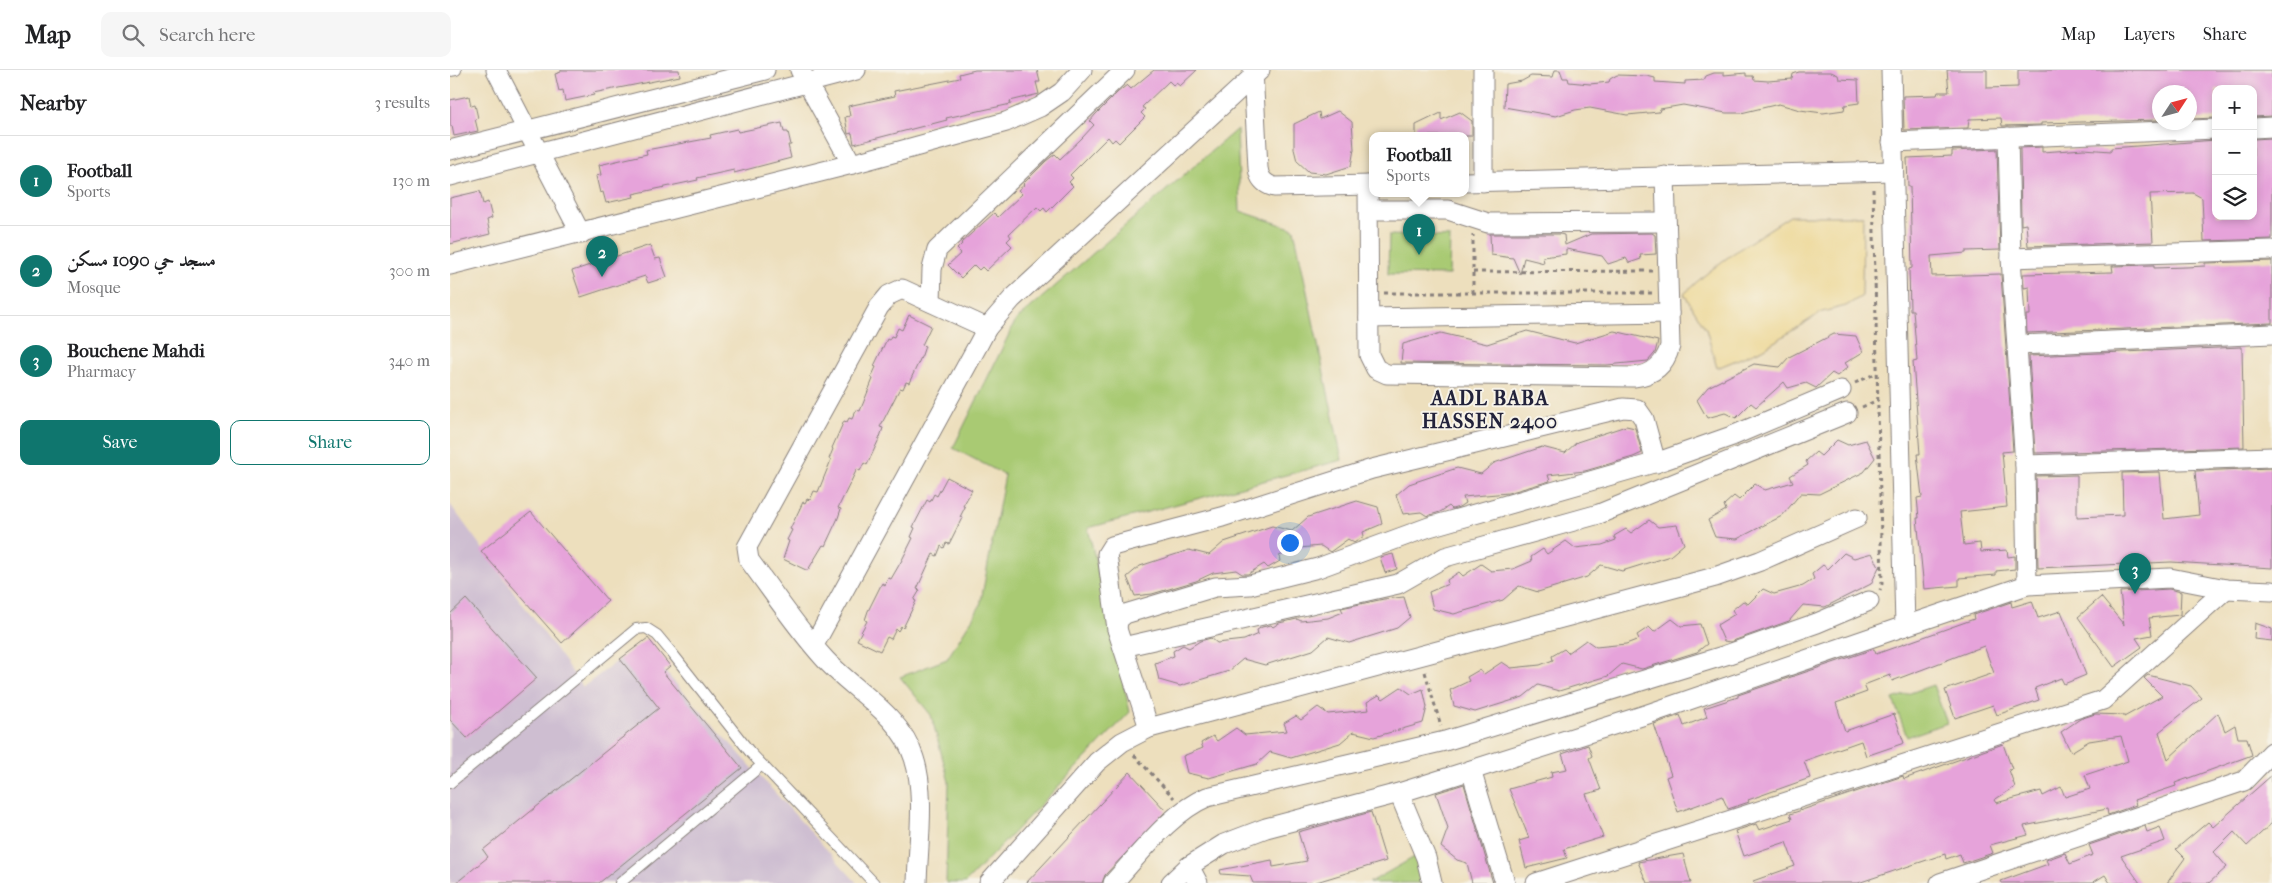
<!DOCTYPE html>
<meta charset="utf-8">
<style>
body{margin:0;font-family:"IM FELL French Canon",Amiri,serif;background:#f6f6f6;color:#202124}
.controls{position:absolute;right:15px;top:15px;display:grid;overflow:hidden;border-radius:10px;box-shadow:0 2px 8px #0003}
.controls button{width:45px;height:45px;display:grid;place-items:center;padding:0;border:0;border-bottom:1px solid #e0e0e0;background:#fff;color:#202124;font:25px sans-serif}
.compass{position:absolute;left:1702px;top:15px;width:45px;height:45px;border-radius:50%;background:#fff;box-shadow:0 2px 8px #0003;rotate:54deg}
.you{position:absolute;left:839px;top:472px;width:18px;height:18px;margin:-12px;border:4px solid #fff;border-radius:50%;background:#1a73e8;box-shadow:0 0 0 8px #1a73e833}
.badge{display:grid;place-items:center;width:32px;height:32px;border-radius:50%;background:#0f766e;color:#fff;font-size:16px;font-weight:700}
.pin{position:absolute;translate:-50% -41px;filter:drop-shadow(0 1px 2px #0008)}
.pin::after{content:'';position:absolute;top:26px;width:18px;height:15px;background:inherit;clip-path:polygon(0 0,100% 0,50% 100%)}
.popup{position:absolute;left:919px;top:62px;width:100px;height:65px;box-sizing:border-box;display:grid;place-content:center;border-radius:10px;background:#fff;filter:drop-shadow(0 1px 4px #0005);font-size:16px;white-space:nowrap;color:#757577}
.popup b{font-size:19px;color:#202124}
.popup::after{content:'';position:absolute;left:50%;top:100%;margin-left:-10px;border:10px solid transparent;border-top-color:#fff}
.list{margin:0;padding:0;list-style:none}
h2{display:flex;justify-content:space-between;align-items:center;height:65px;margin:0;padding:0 20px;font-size:21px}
h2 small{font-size:16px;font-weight:400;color:#757577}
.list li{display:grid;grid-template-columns:32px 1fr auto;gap:15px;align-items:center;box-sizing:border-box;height:90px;padding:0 20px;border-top:1px solid #e0e0e0}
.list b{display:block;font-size:19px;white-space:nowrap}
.list p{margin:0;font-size:16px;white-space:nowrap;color:#757577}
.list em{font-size:16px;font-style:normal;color:#757577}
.actions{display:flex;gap:10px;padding:15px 20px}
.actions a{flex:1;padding:11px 0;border:1px solid #0f766e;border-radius:10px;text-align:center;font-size:18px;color:#0f766e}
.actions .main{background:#0f766e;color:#fff}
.icon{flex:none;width:28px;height:28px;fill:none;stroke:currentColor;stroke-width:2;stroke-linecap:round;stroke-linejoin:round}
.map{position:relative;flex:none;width:1822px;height:813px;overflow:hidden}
header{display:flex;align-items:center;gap:30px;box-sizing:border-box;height:70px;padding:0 25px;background:#fff;border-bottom:1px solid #e0e0e0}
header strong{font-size:24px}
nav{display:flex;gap:28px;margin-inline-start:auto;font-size:18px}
.search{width:350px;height:45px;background:#f6f6f6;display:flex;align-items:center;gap:12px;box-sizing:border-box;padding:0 18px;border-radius:10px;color:#757577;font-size:19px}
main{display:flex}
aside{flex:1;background:#fff}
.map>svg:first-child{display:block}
</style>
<header>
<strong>Map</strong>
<div class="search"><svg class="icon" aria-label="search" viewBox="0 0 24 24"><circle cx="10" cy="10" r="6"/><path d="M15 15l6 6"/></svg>Search here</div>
<nav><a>Map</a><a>Layers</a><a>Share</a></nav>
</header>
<main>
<aside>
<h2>Nearby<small>3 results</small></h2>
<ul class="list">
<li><span class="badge">1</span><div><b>Football</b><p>Sports</p></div><em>130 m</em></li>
<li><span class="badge">2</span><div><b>مسجد حي 1090 مسكن</b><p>Mosque</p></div><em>300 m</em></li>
<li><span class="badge">3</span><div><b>Bouchene Mahdi</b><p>Pharmacy</p></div><em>340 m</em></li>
</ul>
<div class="actions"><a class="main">Save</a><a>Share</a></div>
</aside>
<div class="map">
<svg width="1822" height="813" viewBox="0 0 1822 813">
<rect width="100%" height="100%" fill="#f7f3e8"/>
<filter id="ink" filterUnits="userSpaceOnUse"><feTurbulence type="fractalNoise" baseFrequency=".02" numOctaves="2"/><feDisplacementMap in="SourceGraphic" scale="10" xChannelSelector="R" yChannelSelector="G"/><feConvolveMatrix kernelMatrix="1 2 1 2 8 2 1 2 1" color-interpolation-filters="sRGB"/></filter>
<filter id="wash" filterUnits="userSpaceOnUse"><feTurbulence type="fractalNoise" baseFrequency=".0096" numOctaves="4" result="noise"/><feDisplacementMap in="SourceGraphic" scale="20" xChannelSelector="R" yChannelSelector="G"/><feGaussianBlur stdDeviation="1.12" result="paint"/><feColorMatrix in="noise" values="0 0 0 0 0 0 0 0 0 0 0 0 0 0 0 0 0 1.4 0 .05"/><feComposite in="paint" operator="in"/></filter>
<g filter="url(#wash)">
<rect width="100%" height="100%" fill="#eddfbd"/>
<!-- industrial -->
<polygon fill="#cebed1" points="0,434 133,617 190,574 407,813 0,813"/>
<!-- green -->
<g fill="#a9ca73" stroke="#667657">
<polygon points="787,59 790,141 844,159 892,390 638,458 680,642 515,813 496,813 499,712 481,645 450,607 497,589 530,536 555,405 503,378 566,250"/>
<polygon points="939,165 1000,167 999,205 938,204"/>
<polygon points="1483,615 1497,653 1457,667 1443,629"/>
<polygon points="968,785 976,813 919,813"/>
</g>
<!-- sand -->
<path fill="#eeda9e" stroke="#887e6c" d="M1340,146H1413L1412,226L1396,236L1372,242L1313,279L1267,298L1256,259L1234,224C1265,193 1303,170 1340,146Z"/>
<g id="blocks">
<!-- building -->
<g fill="#e6a3da">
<polygon points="111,0 229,0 230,6 143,23 144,25 115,31 113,20 109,21 105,4 111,2"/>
<polygon points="525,0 587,0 590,12 586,12 589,24 560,31 561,34 496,48 497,50 404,74 402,63 398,64 395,47 400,46 398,36 445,26 444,21 510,8 509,4"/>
<polygon points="704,0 747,0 730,16 726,13 724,16 719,11 692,37 695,39 691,43 695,47 669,73 665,69 662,72 658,67 620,105 623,108 619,112 623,116 597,142 594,138 591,141 587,137 559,164 561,167 557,171 562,176 536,201 532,197 529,200 524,195 511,208 498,195 511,183 507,179 512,174 511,173 544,143 548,147 572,124 568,120 574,115 573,114 596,91 605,84 610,89 632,68 644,55 640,51 645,45 668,22 677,15 681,19"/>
<polygon points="1105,0 1110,0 1113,8 1118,8 1119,12 1140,14 1159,12 1160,9 1167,5 1197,6 1205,8 1205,12 1235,14 1235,11 1254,10 1256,6 1264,3 1274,3 1274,5 1296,3 1296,6 1303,6 1304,10 1318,11 1342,9 1343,4 1349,2 1381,2 1388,5 1389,9 1408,10 1409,33 1395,35 1394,40 1373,43 1350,40 1329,34 1291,43 1276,43 1233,35 1210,39 1209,42 1177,45 1140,38 1125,40 1106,46 1054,37 1055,14 1072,11 1081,6 1103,7"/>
<polygon points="1497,0 1537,0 1537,18 1568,17 1568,0 1822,0 1822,46 1803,47 1803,19 1766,19 1766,48 1740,49 1740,22 1710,22 1710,50 1591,53 1591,55 1552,56 1551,48 1519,49 1518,58 1454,60 1453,26 1487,25 1488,22 1499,22"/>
<polygon points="19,26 21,36 25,35 28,48 25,49 28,61 4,66 2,56 0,56 0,30"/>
<polygon points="888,41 902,52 904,79 901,96 876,104 859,102 847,91 844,79 844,54 869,42 870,49"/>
<polygon points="1010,42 1022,51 1022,66 966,66 966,55 991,43 991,50"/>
<polygon points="332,53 334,62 338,62 341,75 338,75 341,88 284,103 284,100 247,108 248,110 183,124 184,127 156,133 153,122 150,123 146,106 151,105 149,95 197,84 196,80 261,68 260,65 287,59 288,62"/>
<polygon points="1822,68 1822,169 1754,171 1752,128 1743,123 1700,124 1703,172 1578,176 1576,154 1571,155 1570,78 1592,77 1592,82 1634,79 1661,81 1661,78 1766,70 1766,146 1803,146 1803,69"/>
<polygon points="1547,79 1550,180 1516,181 1516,183 1481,186 1482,206 1551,204 1563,381 1552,382 1557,437 1510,442 1514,475 1530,473 1531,482 1557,480 1558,487 1565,486 1565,499 1546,501 1546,505 1509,508 1509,516 1474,519 1467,448 1469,448 1467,428 1472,427 1467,384 1470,384 1463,292 1467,291 1463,240 1460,240 1459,199 1462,198 1460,117 1458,117 1457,88 1502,86 1502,81"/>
<polygon points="30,121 33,134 38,132 42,148 37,150 40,164 0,174 0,128"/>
<polygon points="1202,163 1205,165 1206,184 1190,185 1191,189 1179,193 1176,188 1158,194 1152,186 1116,179 1116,184 1093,187 1094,193 1074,188 1070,204 1063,188 1041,185 1040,164 1110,164 1114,165 1115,175 1141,164"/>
<polygon points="200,175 205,189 210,188 217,207 198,213 195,206 131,227 122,201"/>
<polygon points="1822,191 1822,253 1577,263 1576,245 1580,245 1579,217 1574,218 1573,204 1663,202 1662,196 1704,195 1704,198 1736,197 1755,196 1755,193"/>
<polygon points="459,245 481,256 472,275 475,276 472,285 459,313 456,312 453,319 450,318 430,357 433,358 430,367 417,395 414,393 410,401 407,399 388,438 391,439 388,448 375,476 373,475 358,500 356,500 333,489 339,471 337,470 342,460 340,459 353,432 355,433 357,429 360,430 364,421 368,422 381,390 379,389 383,379 382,378 394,351 397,352 399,348 402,349 406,340 410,341 423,309 421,308 426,297 424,296 437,269 439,270 441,266 444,267 448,258 452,260"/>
<polygon points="1077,261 1125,273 1164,261 1208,271 1205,283 1198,291 1157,295 951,293 953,274 991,263 1037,274"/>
<polygon points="1384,264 1406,266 1413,282 1395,293 1398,297 1387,306 1382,303 1366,318 1356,313 1338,318 1334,312 1306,337 1301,333 1286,348 1275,343 1257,348 1247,330 1258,317 1304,294 1330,297 1339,287"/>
<polygon points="1792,277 1794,377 1585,383 1579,286"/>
<polygon points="1176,356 1185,358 1192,383 1183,387 1135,401 1098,405 1100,411 1058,423 1013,427 1015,433 1009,437 1002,439 999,436 990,442 977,446 971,442 953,444 946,425 959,414 1007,398 1031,404 1044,393 1092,377 1115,383 1127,372"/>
<polygon points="1387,370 1398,375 1416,370 1425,388 1414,402 1369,424 1351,423 1332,446 1287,469 1265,467 1258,450 1276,440 1274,435 1284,426 1289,430 1305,414 1315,420 1343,412 1340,406 1358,395 1356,391 1366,382 1371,386"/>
<polygon points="1822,398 1822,498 1721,492 1588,498 1586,406 1627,405 1627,447 1673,445 1672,403 1710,402 1714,449 1749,445 1745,401"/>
<polygon points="497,407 522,420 513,436 515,437 510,447 512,448 499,474 496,473 494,478 491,476 487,486 483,484 467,519 470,520 464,530 466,531 453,558 451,556 448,561 446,559 441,569 437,567 430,581 407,570 417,551 415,550 418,541 432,513 435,515 438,508 441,509 452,490 463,468 461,467 465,458 463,457 477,430 480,432 484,424 487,426"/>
<polygon points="907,431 928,437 932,454 913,462 914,466 904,473 898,469 880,482 871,476 849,478 829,486 830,491 818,498 814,494 798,504 792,504 786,500 763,503 746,511 702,524 685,526 677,507 690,496 739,480 759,485 774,472 822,456 842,461 858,447"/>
<polygon points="81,442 158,531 112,573 31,481"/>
<polygon points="1199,450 1208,457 1227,455 1234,474 1220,486 1172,501 1151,495 1137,507 1088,522 1069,516 1053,530 1004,544 983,539 979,522 998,514 997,510 1009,502 1013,506 1031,494 1041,501 1063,499 1082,491 1081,487 1093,479 1097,484 1116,471 1125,478 1152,475 1166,470 1164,466 1176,459 1181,463"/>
<polygon points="1394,483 1404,488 1422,483 1429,497 1421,514 1375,537 1353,535 1339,551 1280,572 1274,571 1267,555 1285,544 1282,540 1293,531 1298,534 1313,519 1324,524 1353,516 1364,509 1362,504 1373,495 1378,499"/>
<polygon points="943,484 947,499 935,503 930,487"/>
<polygon points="1719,519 1731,522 1730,545 1699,548 1702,565 1686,568 1692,577 1664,597 1628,547 1651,527 1674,555 1670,522"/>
<polygon points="954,527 960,547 947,558 899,573 878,567 863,580 815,595 793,589 779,601 730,616 709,610 705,593 724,586 723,581 733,575 739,578 750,571 761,568 767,573 794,570 808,564 807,560 812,557 821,555 823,557 829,553 847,549 851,551 878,548 893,542 891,538 934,529"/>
<polygon points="16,529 87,608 17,668 0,650 0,544"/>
<polygon points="1582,531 1588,548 1611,541 1636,605 1614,614 1611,608 1585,618 1589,630 1547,645 1543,635 1505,648 1495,620 1544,603 1534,576 1442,611 1440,605 1414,615 1417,622 1386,633 1395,661 1444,644 1454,673 1416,686 1411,671 1354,691 1360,708 1298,730 1299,732 1278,739 1272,726 1228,742 1216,707 1221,705 1204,654 1230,645 1234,656 1257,647 1254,638 1288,627 1288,625 1424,579 1426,584 1524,549 1523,545 1561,532 1562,537"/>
<polygon points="1222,549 1231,556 1250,554 1257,574 1247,582 1192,599 1172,594 1158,606 1109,621 1088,615 1073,627 1025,642 1004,636 1000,620 1019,611 1017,607 1029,600 1034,604 1052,592 1061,598 1090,595 1103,590 1102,586 1114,579 1118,583 1136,570 1146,577 1176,574 1189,569 1187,565 1199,557 1204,562"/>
<polygon points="1805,553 1822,559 1822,571 1804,569"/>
<polygon points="198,568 220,596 213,602 292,698 149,813 6,813 38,787 33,780 209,638 170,589"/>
<polygon points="1698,605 1741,616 1752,628 1709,662 1718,689 1768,643 1775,661 1785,655 1788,668 1797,668 1802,685 1725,713 1726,716 1684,730 1686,735 1658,745 1657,739 1574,756 1578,765 1540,775 1543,783 1513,793 1510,784 1496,789 1495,784 1408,813 1304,813 1303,811 1345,796 1336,772 1294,786 1285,761 1306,754 1309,760 1342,749 1340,744 1453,706 1454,709 1553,674 1562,699 1559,700 1565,717 1544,730 1546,733 1591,721 1593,726 1611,717 1615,727 1640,719 1635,705 1678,691 1671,666 1639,671 1621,682 1611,662 1630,649 1645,644 1674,645 1674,647 1712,626 1694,608"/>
<polygon points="951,617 961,624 973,619 977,637 973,653 924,667 903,662 890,673 841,688 820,682 807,694 759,708 737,703 733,686 753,678 751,673 763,666 767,671 786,658 795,665 837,661 834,653 846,646 851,650 868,637 878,644 919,640 917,632 929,625 933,629"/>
<polygon points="1138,675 1142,686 1139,688 1151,720 1136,724 1153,767 1114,779 1117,788 1076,798 1069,771 1079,768 1059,719 1102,707 1101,702 1117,699 1112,684"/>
<polygon points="680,702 716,741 655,805 652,813 576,813"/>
<polygon points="1822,705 1822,753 1797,776 1784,762 1764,782 1777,797 1759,813 1717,813 1735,788 1726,779 1758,752 1763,757"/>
<polygon points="1014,714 1043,813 1022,813 1017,793 1007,790 991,777 998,758 986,723"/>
<polygon points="921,742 936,791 863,813 803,813 800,806 771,804 770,800 822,790 823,797 857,791 848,762"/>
<polygon points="1695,756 1697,762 1710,757 1715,771 1671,786 1690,813 1660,813 1655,805 1642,813 1552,813 1551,811 1598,794 1596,790 1615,783 1620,794 1643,785 1639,775"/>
<polygon points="1233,784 1241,813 1197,813 1188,792"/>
</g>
</g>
</g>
<g filter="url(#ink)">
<use href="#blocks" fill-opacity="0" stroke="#88807c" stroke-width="1"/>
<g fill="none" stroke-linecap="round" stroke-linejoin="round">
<defs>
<g id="service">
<polyline points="0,1 6,0"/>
<polyline points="0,713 186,559 196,558 207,565 222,583 300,682 424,813"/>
<polyline points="170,813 312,695"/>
</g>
<g id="minor">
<polyline points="46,0 131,164"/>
<polyline points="350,0 402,94"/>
<path d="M803,0L808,98C809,108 814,114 824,117L923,115"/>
<polyline points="1803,58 1822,57"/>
<polyline points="1558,67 1561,188 1575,395 1577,515"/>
<polyline points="1442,72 1766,59"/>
<polyline points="0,80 315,0"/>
<polyline points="0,106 406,0"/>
<polyline points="1015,112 1443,101"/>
<polyline points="1033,112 1033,0"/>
<path d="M918,115L919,285L926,299L937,304L1184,307C1203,305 1215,295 1220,276L1215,106"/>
<polyline points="919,140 998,140 1038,153 1216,152"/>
<polyline points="1561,188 1822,180"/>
<polyline points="0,195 402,94 556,52 590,37 612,22 632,0"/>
<polyline points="481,232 482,199 487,180 675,0"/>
<polyline points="919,248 1219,243"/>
<polyline points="1568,275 1822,264"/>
<polyline points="1575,395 1822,387"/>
<polyline points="1455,556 1577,515 1720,508 1776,519 1822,521"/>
<polyline points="667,559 657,484 662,476 772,447 922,399 1173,338 1187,339 1194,349 1206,393"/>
<polyline points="364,575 528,275 537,258 562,229 810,0"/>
<polyline points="673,577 948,514 995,487 1149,444 1397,343"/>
<polyline points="699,658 667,559 668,550 675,544 765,517 800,515 868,498 979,457 1214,390 1282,366 1391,320"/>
<polyline points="1021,700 1055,813"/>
<polyline points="949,723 976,788 982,813"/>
<polyline points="739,796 748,813"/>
<path d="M467,813C468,775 476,724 464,688C450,643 402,620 373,587C346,557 323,522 299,490L297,477L429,237L439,225L452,219L537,258"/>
<polyline points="539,813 647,692 672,672 699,658 1265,507 1310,491 1407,448"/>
<path d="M663,813C690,784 721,742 757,727L995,671L1276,585L1367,553L1419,531"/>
<polyline points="721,813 739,796 774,774 816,758 949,723 1198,644 1455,556 1441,0"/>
<polyline points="1086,813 1653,630 1776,519"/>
<polyline points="1490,813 1794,711 1822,682"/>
</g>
</defs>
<!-- service casing -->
<use href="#service" stroke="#88807c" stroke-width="12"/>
<!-- minor casing -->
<use href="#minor" stroke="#88807c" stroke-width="21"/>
<!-- path -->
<g stroke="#88807c" stroke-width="3" stroke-dasharray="4 4" stroke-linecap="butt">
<polyline points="1423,119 1432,514 1430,520"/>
<polyline points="1023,202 1202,201"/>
<polyline points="934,223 1203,223"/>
<polyline points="1023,223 1023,165"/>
<polyline points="1405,313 1427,303"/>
<polyline points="1412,337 1428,330"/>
<polyline points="975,602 991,656"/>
<polyline points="684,685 724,728"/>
</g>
<!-- service -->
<use href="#service" stroke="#fff" stroke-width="10"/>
<!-- minor -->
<use href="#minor" stroke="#fff" stroke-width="19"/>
</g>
</g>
<g text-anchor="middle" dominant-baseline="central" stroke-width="4" stroke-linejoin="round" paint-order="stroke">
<!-- district labels -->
<g font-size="20" font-weight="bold" letter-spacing="1" fill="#22223b" stroke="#f7f3e8">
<text x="1040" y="328">AADL BABA<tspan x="1040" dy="23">HASSEN 2400</tspan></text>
</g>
</g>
</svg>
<div class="controls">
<button>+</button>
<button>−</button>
<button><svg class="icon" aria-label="layers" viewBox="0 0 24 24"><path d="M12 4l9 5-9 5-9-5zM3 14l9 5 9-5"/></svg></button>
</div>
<svg class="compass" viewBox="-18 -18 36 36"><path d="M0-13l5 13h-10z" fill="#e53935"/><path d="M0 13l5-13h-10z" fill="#757577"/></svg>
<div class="you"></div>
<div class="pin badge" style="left:969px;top:185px">1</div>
<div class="popup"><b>Football</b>Sports</div>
<div class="pin badge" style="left:152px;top:207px">2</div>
<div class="pin badge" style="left:1685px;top:524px">3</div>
</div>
</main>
